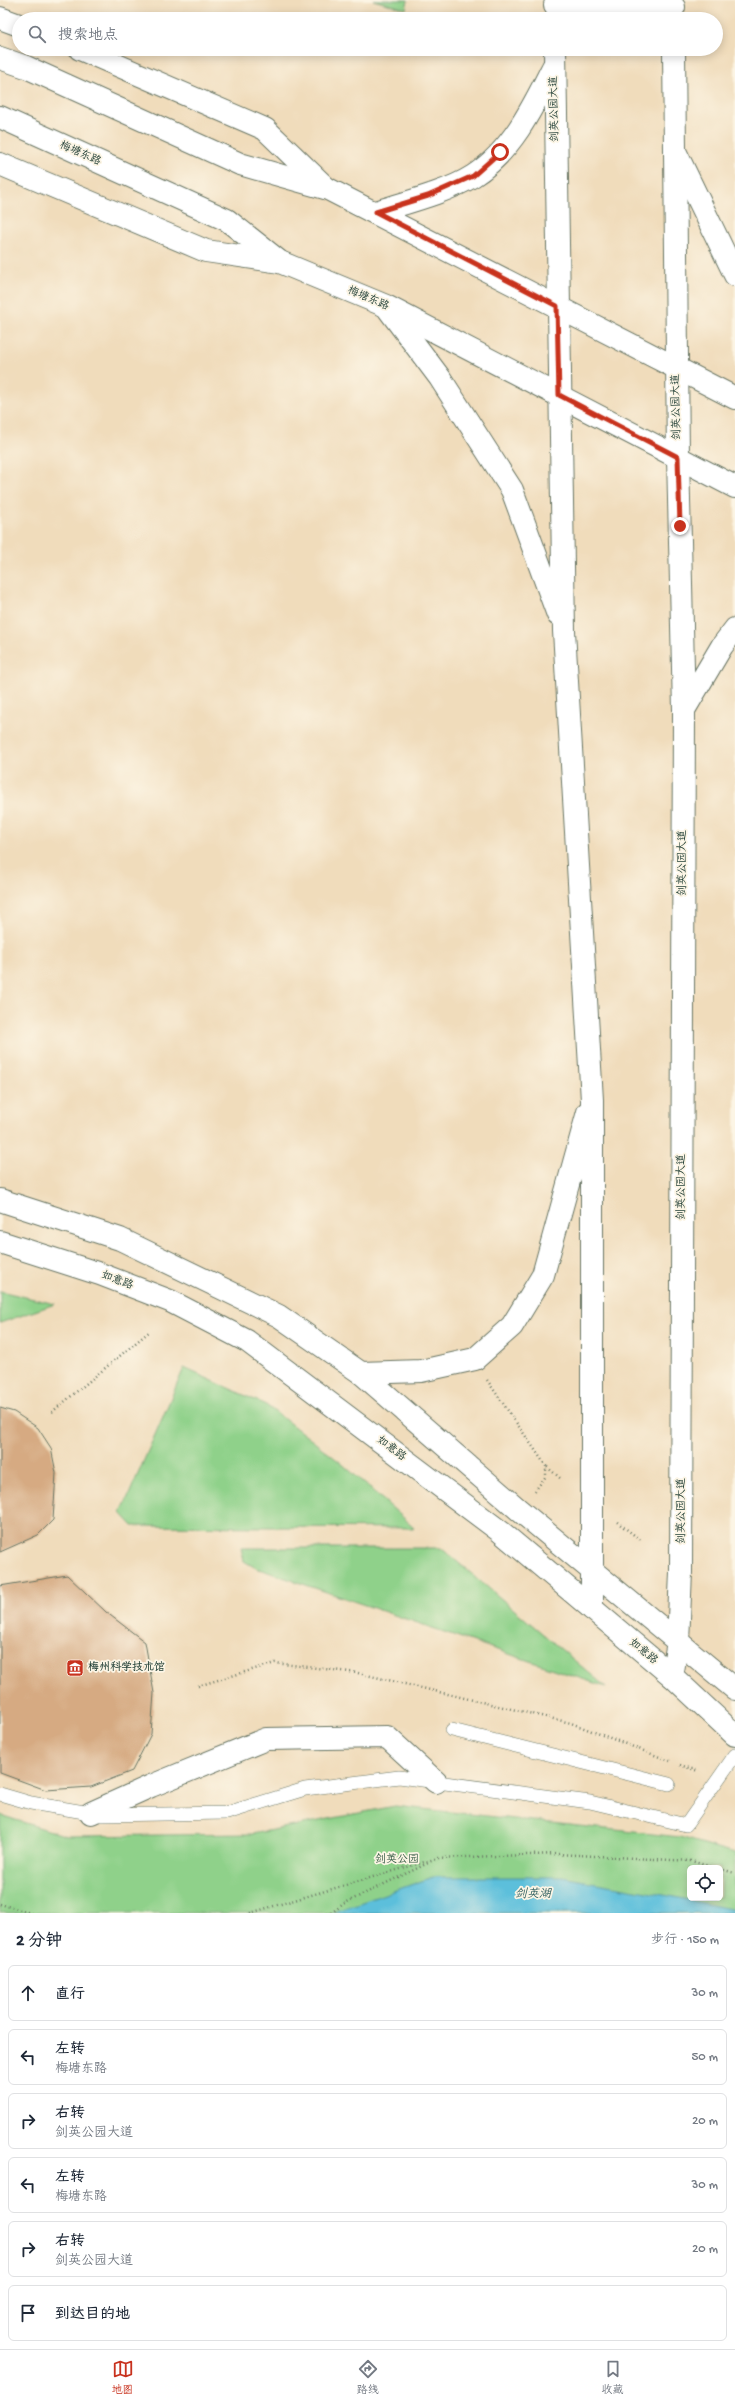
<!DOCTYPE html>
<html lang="zh">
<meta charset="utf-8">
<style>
body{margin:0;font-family:"Gochi Hand","LXGW WenKai TC",sans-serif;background:#f6f6f7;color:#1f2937}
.controls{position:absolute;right:12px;bottom:12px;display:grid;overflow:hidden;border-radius:6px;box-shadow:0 2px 10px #0003}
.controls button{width:36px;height:36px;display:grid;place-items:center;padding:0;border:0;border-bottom:1px solid #e0e1e3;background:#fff;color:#1f2937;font:20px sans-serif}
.stop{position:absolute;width:12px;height:12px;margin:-9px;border:3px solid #c8321e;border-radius:50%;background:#fff}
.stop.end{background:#c8321e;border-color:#fff;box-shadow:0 1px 4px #0008}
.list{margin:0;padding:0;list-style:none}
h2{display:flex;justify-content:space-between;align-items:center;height:52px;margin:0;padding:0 16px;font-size:17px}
h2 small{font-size:13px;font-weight:400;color:#747a83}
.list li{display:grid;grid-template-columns:26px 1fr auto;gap:12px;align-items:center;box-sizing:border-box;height:56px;margin:0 8px 8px;padding:0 8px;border:1px solid #e0e1e3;border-radius:6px}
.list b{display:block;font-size:15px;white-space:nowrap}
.list p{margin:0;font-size:13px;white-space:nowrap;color:#747a83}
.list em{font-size:13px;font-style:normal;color:#747a83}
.icon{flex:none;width:22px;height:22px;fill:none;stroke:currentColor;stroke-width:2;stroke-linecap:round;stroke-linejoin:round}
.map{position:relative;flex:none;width:735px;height:1913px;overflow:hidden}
.search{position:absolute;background:#fff;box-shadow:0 2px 10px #0003;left:12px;right:12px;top:12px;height:44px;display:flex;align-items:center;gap:10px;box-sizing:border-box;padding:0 14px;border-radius:22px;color:#747a83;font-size:15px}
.sheet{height:436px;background:#fff}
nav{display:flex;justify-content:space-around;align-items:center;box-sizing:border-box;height:56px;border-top:1px solid #e0e1e3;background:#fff;font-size:11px;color:#747a83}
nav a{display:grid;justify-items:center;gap:2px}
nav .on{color:#c8321e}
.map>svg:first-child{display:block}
</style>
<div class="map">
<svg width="735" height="1913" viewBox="0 0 735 1913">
<rect width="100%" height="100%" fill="#fcf5e5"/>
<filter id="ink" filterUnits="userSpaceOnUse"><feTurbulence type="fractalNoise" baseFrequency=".025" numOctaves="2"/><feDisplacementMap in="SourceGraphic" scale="8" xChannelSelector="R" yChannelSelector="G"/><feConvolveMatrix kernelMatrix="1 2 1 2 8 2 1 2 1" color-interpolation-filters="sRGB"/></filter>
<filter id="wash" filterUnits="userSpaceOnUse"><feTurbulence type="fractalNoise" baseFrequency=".012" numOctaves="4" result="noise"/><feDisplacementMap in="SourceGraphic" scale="16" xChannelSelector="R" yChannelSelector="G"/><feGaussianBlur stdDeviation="0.9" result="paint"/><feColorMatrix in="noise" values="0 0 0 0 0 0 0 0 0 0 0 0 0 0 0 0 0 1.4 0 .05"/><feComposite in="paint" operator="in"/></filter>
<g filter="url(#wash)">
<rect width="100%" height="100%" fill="#f0dcbb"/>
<!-- green -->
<g fill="#8fd18a" stroke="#57875f" fill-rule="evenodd">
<polygon points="373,0 408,0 406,9"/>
<polygon points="0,1291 55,1304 0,1323"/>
<polygon points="184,1368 266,1405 340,1462 415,1528 133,1526 121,1513"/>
<polygon points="241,1548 441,1548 606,1687 256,1568 244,1561"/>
<path d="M395,1806L680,1837L735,1853V1913H0V1815L67,1836L252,1834ZM690,1868H720V1898H690Z"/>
</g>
<!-- water -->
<polygon fill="#5cbfdb" stroke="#3e7e88" points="433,1877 562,1877 675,1897 735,1910 735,1913 331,1913"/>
<g id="blocks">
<!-- building -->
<g fill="#d6aa82">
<polygon points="0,1408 14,1412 38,1428 51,1448 56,1473 53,1520 38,1535 0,1552"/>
<polygon points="67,1575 106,1612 145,1642 154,1693 151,1734 132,1771 91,1787 46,1790 0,1773 0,1586"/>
</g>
</g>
</g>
<g filter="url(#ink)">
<use href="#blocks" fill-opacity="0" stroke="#687563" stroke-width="1"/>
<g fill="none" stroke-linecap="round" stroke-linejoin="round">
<defs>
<g id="lane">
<polyline points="452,1730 669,1784"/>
<polyline points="0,1794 31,1803 102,1815 227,1813 305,1789 399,1777 590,1802 686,1825 735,1755"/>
</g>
<polyline id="street" points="91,1813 151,1786 266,1739 387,1737 436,1782"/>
<g id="secondary">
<polyline points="0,1200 120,1239 279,1316 361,1373 519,1510 735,1689"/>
<polyline points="0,1242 100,1274 170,1301 247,1341 501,1532 672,1676 735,1735"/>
<polyline points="361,1373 421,1371 475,1359 512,1326 543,1275 588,1112"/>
</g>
<g id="primary">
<polyline points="555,5 674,7"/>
<polyline points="0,18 19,25"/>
<polyline points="80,49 265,129 325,187"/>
<polyline points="555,49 564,631 592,1100 592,1609"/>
<polyline points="0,58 26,67 240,164 328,189 735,398"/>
<polyline points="0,117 227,220 280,262 386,306 735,487"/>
<polyline points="676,153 735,275"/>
<polyline points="0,164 206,251 280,262"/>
<path d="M376,212C404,203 448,192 473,176C512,151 533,107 553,67"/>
<polyline points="389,310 440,378 512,490 558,615"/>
<polyline points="684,710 722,646 735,629"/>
<polyline points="672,1676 678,1642 681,1572 684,710 678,457 674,49"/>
</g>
</defs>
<!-- lane casing -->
<use href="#lane" stroke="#687563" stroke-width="14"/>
<!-- street casing -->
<use href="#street" stroke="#687563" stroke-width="24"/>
<!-- secondary casing -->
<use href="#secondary" stroke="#687563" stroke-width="24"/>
<!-- primary casing -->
<use href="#primary" stroke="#687563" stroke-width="24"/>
<!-- path -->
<g stroke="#687563" stroke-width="2.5" stroke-dasharray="1 3" stroke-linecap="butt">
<polyline points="487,1380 546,1466 546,1476 535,1491"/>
<polyline points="52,1412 150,1331"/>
<polyline points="547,1467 560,1478"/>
<polyline points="617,1522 642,1541"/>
<polyline points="198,1686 275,1663 358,1673 571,1723 670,1761"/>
<polyline points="680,1765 698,1771"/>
<polyline points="720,1869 735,1873"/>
<polyline points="0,1904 31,1913"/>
<polyline points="250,1913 438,1858 558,1854 691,1861 716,1868"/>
<polyline points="331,1913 345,1903 430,1862"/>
</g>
<!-- lane -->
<use href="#lane" stroke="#fff" stroke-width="13"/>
<!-- street -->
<use href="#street" stroke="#fff" stroke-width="22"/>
<!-- secondary -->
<use href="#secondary" stroke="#fff" stroke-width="22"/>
<!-- primary -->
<use href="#primary" stroke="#fff" stroke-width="22"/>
</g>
</g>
<g fill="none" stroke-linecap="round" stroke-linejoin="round" filter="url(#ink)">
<!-- route -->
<polyline stroke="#c8321e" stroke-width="5" points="500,152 473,176 428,196 376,212 557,306 559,395 678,457 680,526"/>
</g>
<!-- icons -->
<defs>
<symbol id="museum-square" viewBox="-11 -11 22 22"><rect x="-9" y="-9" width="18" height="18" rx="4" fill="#c8321e" stroke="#fcf5e5"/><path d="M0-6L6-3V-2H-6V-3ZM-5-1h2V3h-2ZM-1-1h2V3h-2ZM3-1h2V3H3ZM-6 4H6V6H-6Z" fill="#fff"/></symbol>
</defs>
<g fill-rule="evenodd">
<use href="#museum-square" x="65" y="1658" width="20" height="20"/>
</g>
<g text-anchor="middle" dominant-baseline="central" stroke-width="3.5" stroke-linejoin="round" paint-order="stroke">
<!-- street labels -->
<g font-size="11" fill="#1f3d34" stroke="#fcf5e5">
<text transform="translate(555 109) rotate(-91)">剑英公园大道</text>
<text transform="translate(80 154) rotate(24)">梅塘东路</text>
<text transform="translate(368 299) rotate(23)">梅塘东路</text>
<text transform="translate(677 407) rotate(-91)">剑英公园大道</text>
<text transform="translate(683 863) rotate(-90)">剑英公园大道</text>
<text transform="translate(682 1187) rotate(-90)">剑英公园大道</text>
<text transform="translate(117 1281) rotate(21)">如意路</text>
<text transform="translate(391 1449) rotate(37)">如意路</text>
<text transform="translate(682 1511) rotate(-90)">剑英公园大道</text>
<text transform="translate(643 1652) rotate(40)">如意路</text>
</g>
<!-- poi labels -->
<g font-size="11" font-weight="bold" fill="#1f3d34" stroke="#fcf5e5" text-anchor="start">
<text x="88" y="1668">梅州科学技术馆</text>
</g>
<!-- park labels -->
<g font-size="11" fill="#355b45" stroke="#fcf5e5">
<text x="397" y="1860">剑英公园</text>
</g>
<!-- water labels -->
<g font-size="12" font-style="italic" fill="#2e5e5e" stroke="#fcf5e5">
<text x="533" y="1895">剑英湖</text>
</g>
</g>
</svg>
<div class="controls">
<button><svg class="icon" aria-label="locate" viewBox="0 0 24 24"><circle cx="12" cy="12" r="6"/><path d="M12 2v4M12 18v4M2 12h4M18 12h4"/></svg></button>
</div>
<div class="stop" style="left:500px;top:152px"></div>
<div class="stop end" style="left:680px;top:526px"></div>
<div class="search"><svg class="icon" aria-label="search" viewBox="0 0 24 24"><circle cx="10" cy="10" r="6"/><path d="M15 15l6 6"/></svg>搜索地点</div>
</div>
<section class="sheet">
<h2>2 分钟<small>步行 · 150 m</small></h2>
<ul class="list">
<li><svg class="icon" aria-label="ahead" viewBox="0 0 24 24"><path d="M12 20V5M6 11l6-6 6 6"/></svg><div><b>直行</b></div><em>30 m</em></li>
<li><svg class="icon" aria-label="left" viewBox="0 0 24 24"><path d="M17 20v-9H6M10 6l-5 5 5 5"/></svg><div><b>左转</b><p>梅塘东路</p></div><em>50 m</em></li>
<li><svg class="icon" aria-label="right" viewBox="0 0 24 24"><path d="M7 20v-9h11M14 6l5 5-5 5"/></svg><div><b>右转</b><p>剑英公园大道</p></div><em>20 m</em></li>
<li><svg class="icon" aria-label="left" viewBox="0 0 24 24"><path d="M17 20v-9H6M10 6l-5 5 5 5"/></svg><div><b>左转</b><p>梅塘东路</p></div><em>30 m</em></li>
<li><svg class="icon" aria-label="right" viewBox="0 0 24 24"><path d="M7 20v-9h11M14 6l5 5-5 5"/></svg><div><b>右转</b><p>剑英公园大道</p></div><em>20 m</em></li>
<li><svg class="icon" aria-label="arrive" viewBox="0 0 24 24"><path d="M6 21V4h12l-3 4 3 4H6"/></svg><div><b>到达目的地</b></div></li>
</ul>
</section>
<nav>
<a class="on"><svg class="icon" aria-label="map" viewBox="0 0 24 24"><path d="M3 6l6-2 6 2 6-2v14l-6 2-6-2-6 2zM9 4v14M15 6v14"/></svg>地图</a>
<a><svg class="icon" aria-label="directions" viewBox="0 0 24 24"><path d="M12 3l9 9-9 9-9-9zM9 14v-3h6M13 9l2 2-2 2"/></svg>路线</a>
<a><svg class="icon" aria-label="saved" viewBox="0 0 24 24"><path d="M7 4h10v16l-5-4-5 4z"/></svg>收藏</a>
</nav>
